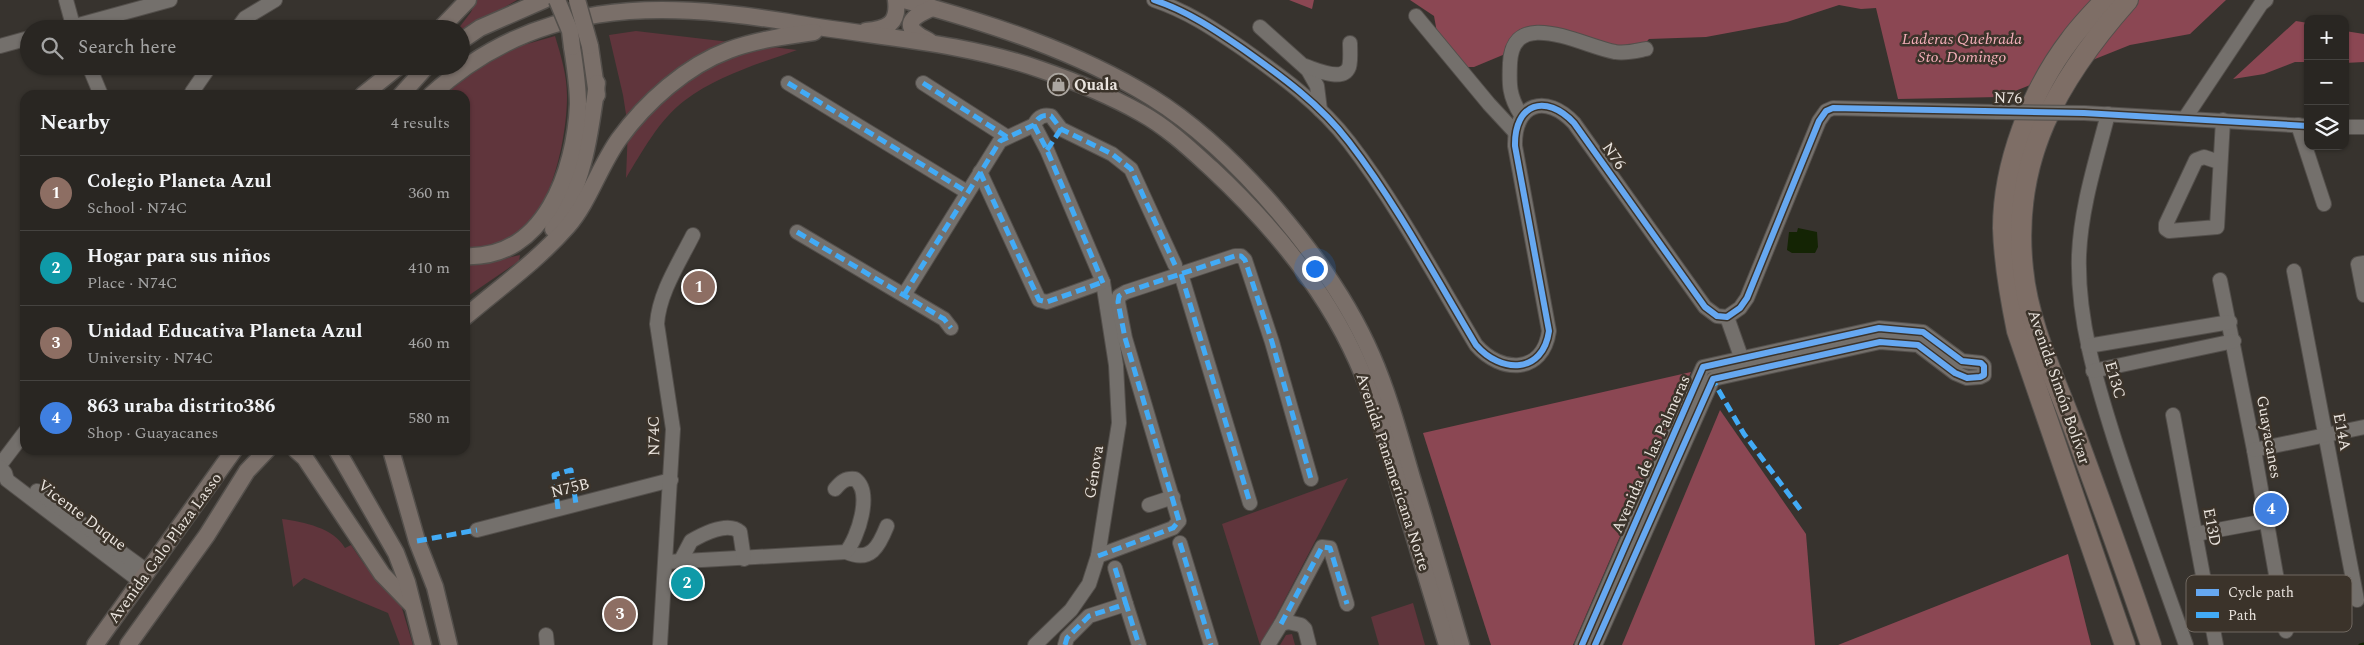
<!DOCTYPE html>
<meta charset="utf-8">
<style>
body{margin:0;font-family:Spectral,serif;background:#312e2a;color:#f1f3f6}
.controls{position:absolute;right:15px;top:15px;display:grid;overflow:hidden;border-radius:10px;box-shadow:0 1px 4px #0004}
.controls button{width:45px;height:45px;display:grid;place-items:center;padding:0;border:0;border-bottom:1px solid #454340;background:#292622;color:#f1f3f6;font:25px sans-serif}
.you{position:absolute;left:1314px;top:268px;width:18px;height:18px;margin:-12px;border:4px solid #fff;border-radius:50%;background:#1a73e8;box-shadow:0 0 0 8px #1a73e833}
.badge{display:grid;place-items:center;width:32px;height:32px;border-radius:50%;background:#8c9099;color:#fff;font-size:16px;font-weight:700}
.pin{position:absolute;translate:-50% -50%;border:2px solid #fff;box-shadow:0 1px 5px #0006}
.list{margin:0;padding:0;list-style:none}
h2{display:flex;justify-content:space-between;align-items:center;height:65px;margin:0;padding:0 20px;font-size:21px}
h2 small{font-size:16px;font-weight:400;color:#a5a5a5}
.list li{display:grid;grid-template-columns:32px 1fr auto;gap:15px;align-items:center;box-sizing:border-box;height:75px;padding:0 20px;border-top:1px solid #454340}
.list b{display:block;font-size:19px;white-space:nowrap}
.list p{margin:0;font-size:16px;white-space:nowrap;color:#a5a5a5}
.list em{font-size:16px;font-style:normal;color:#a5a5a5}
.icon{flex:none;width:28px;height:28px;fill:none;stroke:currentColor;stroke-width:2;stroke-linecap:round;stroke-linejoin:round}
.map{position:relative;flex:none;width:2364px;height:645px;overflow:hidden}
.search{position:absolute;background:#292622;box-shadow:0 1px 4px #0004;left:20px;top:20px;width:450px;height:55px;display:flex;align-items:center;gap:12px;box-sizing:border-box;padding:0 18px;border-radius:28px;color:#a5a5a5;font-size:19px}
.panel{position:absolute;background:#292622;box-shadow:0 1px 4px #0004;left:20px;top:90px;width:450px;height:365px;border-radius:15px}
.map>svg:first-child{display:block}
</style>
<div class="map">
<svg width="2364" height="645" viewBox="0 0 2364 645">
<rect width="100%" height="100%" fill="#37332e"/>
<!-- green -->
<g fill="#60353c">
<polygon points="476,0 517,0 461,32 461,29 458,29 471,12"/>
<path d="M636,31L797,50C758,64 717,76 684,101C659,120 642,152 626,178L628,127L623,95L609,35Z"/>
<path d="M555,36C561,56 567,75 567,96C567,138 552,211 516,237C502,248 482,247 465,248V95H444L479,67L513,48Z"/>
<polygon points="520,255 519,261 465,298 465,264 478,265"/>
<polygon points="1348,478 1272,624 1260,645 1222,524"/>
<path d="M282,519C304,522 334,528 345,548L351,545L364,564L371,569L401,605L413,645H400L388,613L304,578L293,587Z"/>
<polygon points="1413,603 1425,645 1379,645 1371,617"/>
<polygon points="1292,634 1295,645 1280,645 1286,635"/>
</g>
<!-- forest -->
<g fill="#8b4753">
<polygon points="1289,0 1314,0 1312,9"/>
<polygon points="1410,0 2226,0 2190,34 2130,45 2000,97 1898,99 1876,8 1861,9 1839,5 1787,22 1706,37 1649,39 1632,58 1525,33 1510,52 1474,67 1462,67 1438,38 1434,16"/>
<polygon points="2296,21 2308,23 2308,62 2295,62 2264,74 2233,79"/>
<polygon points="2345,31 2364,34 2364,62 2345,63"/>
<polygon points="1691,372 1573,645 1491,645 1423,433"/>
<polygon points="1720,410 1806,534 1815,645 1622,645"/>
<polygon points="2068,554 2091,645 1838,645"/>
</g>
<!-- water -->
<polygon fill="#142404" points="1798,228 1817,232 1818,247 1815,253 1792,253 1787,250 1789,232 1797,232"/>
<g fill="none" stroke-linecap="round" stroke-linejoin="round">
<!-- stream -->
<polyline stroke="#142404" stroke-width="3" points="2360,645 2364,644"/>
<defs>
<g id="minor">
<polyline points="66,0 74,29"/>
<path d="M1154,0C1187,11 1214,29 1243,49C1281,76 1320,104 1349,142C1396,203 1436,278 1476,345C1501,374 1543,374 1549,331L1515,146C1514,103 1546,93 1574,123L1705,307L1717,316L1727,317L1740,308L1747,298L1819,121L1826,111L1833,108L1997,112"/>
<polyline points="1416,16 1489,104 1514,131"/>
<polyline points="1260,27 1308,70 1317,86 1320,110"/>
<polyline points="64,29 170,0"/>
<polyline points="237,29 245,18 275,0"/>
<polyline points="0,46 29,38"/>
<polyline points="89,66 101,95"/>
<path d="M1305,66C1315,69 1343,83 1349,67C1351,61 1350,50 1350,43"/>
<polyline points="788,83 967,192"/>
<polyline points="923,83 1007,137"/>
<polyline points="192,92 210,66"/>
<polyline points="2084,113 2308,126"/>
<path d="M2108,114C2096,161 2081,207 2079,255C2077,319 2096,381 2115,441C2137,509 2162,577 2186,645"/>
<path d="M1521,115C1509,96 1509,85 1510,63C1513,5 1584,47 1615,52C1625,54 1636,51 1646,49"/>
<polyline points="2185,118 2261,4 2266,0"/>
<polyline points="1034,125 1047,150 1103,282 1116,365 1119,423 1098,556 1089,584 1071,610 1035,645"/>
<polyline points="2298,125 2324,204"/>
<polyline points="2345,127 2364,127"/>
<polyline points="2219,162 2204,157 2196,160 2166,224 2166,229 2169,231 2217,227 2223,120"/>
<polyline points="980,172 1039,300 1047,302 1103,282"/>
<polyline points="797,232 944,319 951,328"/>
<polyline points="2364,263 2358,264 2364,295"/>
<polyline points="2294,271 2357,600"/>
<polyline points="1181,274 1250,503"/>
<polyline points="2220,280 2254,450 2286,631"/>
<path d="M904,295L1000,141L1034,125C1038,117 1043,114 1051,116L1061,129L1112,154L1131,169L1175,265"/>
<polyline points="1727,317 1745,368"/>
<polyline points="2088,346 2230,322"/>
<polyline points="2093,371 2234,341"/>
<polyline points="2173,415 2216,645"/>
<polyline points="2254,450 2364,427"/>
<polyline points="0,465 25,432"/>
<polyline points="0,467 5,473 7,480 141,582"/>
<polyline points="37,491 148,572"/>
<polyline points="1149,505 1173,497"/>
<polyline points="477,530 671,480"/>
<polyline points="2196,534 2266,521"/>
<polyline points="1180,543 1211,645"/>
<path d="M846,552C871,563 879,546 887,526"/>
<polyline points="1098,556 1173,528 1179,521 1125,338 1118,302 1119,296 1126,292 1235,256 1241,256 1245,260 1272,342 1311,479"/>
<path d="M666,562L846,552C858,538 873,492 855,479C845,478 841,482 835,489"/>
<path d="M680,562L691,541C703,534 728,521 740,532L744,559"/>
<polyline points="1115,568 1126,604"/>
<polyline points="1281,624 1322,547 1330,548 1347,604"/>
<polyline points="546,635 547,645"/>
<path d="M660,645L673,429L657,324C659,293 679,263 693,235"/>
<polyline points="1065,645 1067,638 1089,616 1126,604 1139,645"/>
<polyline points="1268,645 1281,624 1288,622 1301,625 1305,629 1309,645"/>
<polyline points="1582,645 1703,367 1879,328 1923,332 1962,361 1981,363 1984,366 1984,375 1980,377 1967,378 1955,373 1918,345 1880,342 1713,379 1595,645"/>
</g>
<g id="major">
<path d="M904,0C989,23 1076,51 1151,97C1235,149 1333,265 1372,356C1389,395 1400,437 1412,478C1429,533 1445,589 1461,645"/>
<polyline points="440,29 468,0"/>
<path d="M866,31C887,29 899,24 896,0"/>
<polyline points="461,41 480,28 544,0"/>
<path d="M929,41C901,28 908,18 932,8"/>
<polyline points="590,46 597,95"/>
<polyline points="363,95 399,66"/>
<polyline points="401,95 427,66"/>
<path d="M431,95C534,0 654,0 788,22C871,37 959,41 1039,69C1074,81 1109,95 1141,113C1168,128 1190,149 1212,169C1271,224 1324,287 1357,361C1375,401 1387,443 1399,486C1415,539 1431,592 1447,645"/>
<path d="M553,229C584,186 590,134 597,83"/>
<path d="M465,256C545,260 575,170 578,104C578,85 575,66 572,47"/>
<path d="M465,317C499,288 537,261 567,227C589,202 599,167 619,139C646,102 686,66 729,50C756,40 785,36 814,32"/>
<polyline points="296,450 305,458 382,574 412,605"/>
<polyline points="337,450 396,553 407,582 423,645"/>
<polyline points="391,450 417,541 435,587 449,645"/>
<polyline points="95,645 234,450"/>
<polyline points="128,645 207,535 247,471 267,450"/>
</g>
<g id="highway">
<path d="M2105,0C2093,13 2080,26 2070,40C2031,91 2003,165 2003,228C2004,263 2010,297 2017,331L2125,645"/>
<path d="M2128,0C2058,79 2011,159 2023,269C2028,322 2053,374 2072,424C2099,497 2126,571 2151,645"/>
</g>
</defs>
<!-- minor casing -->
<use href="#minor" stroke="#534f4b" stroke-width="16"/>
<!-- major casing -->
<use href="#major" stroke="#534f4b" stroke-width="19"/>
<!-- highway casing -->
<use href="#highway" stroke="#534f4b" stroke-width="22"/>
<!-- minor -->
<use href="#minor" stroke="#74706c" stroke-width="14"/>
<!-- major -->
<use href="#major" stroke="#7a6f69" stroke-width="16"/>
<!-- highway -->
<use href="#highway" stroke="#7e6e66" stroke-width="20"/>
<defs>
<polyline id="minor-bridge" points="1997,112 2084,113"/>
<g id="major-bridge">
<polyline points="557,0 570,31 572,47"/>
<polyline points="577,0 590,46"/>
</g>
</defs>
<!-- minor-bridge casing -->
<use href="#minor-bridge" stroke="#534f4b" stroke-width="16" stroke-linecap="butt"/>
<!-- major-bridge casing -->
<use href="#major-bridge" stroke="#534f4b" stroke-width="19" stroke-linecap="butt"/>
<!-- minor-bridge -->
<use href="#minor-bridge" stroke="#74706c" stroke-width="14"/>
<!-- major-bridge -->
<use href="#major-bridge" stroke="#7a6f69" stroke-width="16"/>
<!-- quiet -->
<g stroke="#42abf6" stroke-width="5" stroke-dasharray="10 5" stroke-linecap="butt">
<polyline points="788,83 967,192"/>
<polyline points="923,83 1007,137"/>
<polyline points="1034,125 1047,150 1103,283"/>
<polyline points="1047,150 1061,129"/>
<polyline points="980,172 1039,300 1047,302 1103,282"/>
<polyline points="797,232 944,319 951,328"/>
<polyline points="1181,274 1250,503"/>
<path d="M904,295L1000,141L1034,125C1038,117 1043,114 1051,116L1061,129L1112,154L1131,169L1175,265"/>
<polyline points="1711,377 1744,434 1802,512"/>
<polyline points="558,509 554,475 571,470 576,504"/>
<polyline points="417,541 477,530"/>
<polyline points="1180,543 1211,645"/>
<polyline points="1098,556 1173,528 1179,521 1125,338 1118,302 1119,296 1126,292 1235,256 1241,256 1245,260 1272,342 1311,479"/>
<polyline points="1115,568 1126,604"/>
<polyline points="1281,624 1322,547 1330,548 1347,604"/>
<polyline points="1065,645 1067,638 1089,616 1126,604 1139,645"/>
</g>
<defs>
<g id="cycleway">
<path d="M1154,0C1187,11 1214,29 1243,49C1281,76 1320,104 1349,142C1396,203 1436,278 1476,345C1501,374 1543,374 1549,331L1515,146C1514,103 1546,93 1574,123L1705,307L1717,316L1727,317L1740,308L1747,298L1819,121L1826,111L1833,108L2084,113L2308,126"/>
<polyline points="1582,645 1703,367 1879,328 1923,332 1962,361 1981,363 1984,366 1984,375 1980,377 1967,378 1955,373 1918,345 1880,342 1713,379 1595,645"/>
</g>
</defs>
<!-- cycleway casing -->
<use href="#cycleway" stroke="#3b332a" stroke-width="9"/>
<!-- cycleway -->
<use href="#cycleway" stroke="#66a8f1" stroke-width="6"/>
</g>
<!-- icons -->
<defs>
<symbol id="shop-ring" viewBox="-11 -11 22 22"><circle r="9.5" fill="#3b332a" stroke="#aba6a0" stroke-width="1.5"/><path d="M-5-2.5h2.3a2.7 3.5 0 0 1 5.4 0H5L5.5 6h-11ZM-1.5-2.5h3a1.5 2.3 0 0 0-3 0Z" fill="#aba6a0"/></symbol>
</defs>
<g fill-rule="evenodd">
<use href="#shop-ring" x="1046" y="72" width="25" height="25"/>
</g>
<g text-anchor="middle" dominant-baseline="central" stroke-width="5" stroke-linejoin="round" paint-order="stroke">
<!-- park labels -->
<g font-size="16" font-style="italic" fill="#f4afb9" stroke="#3b332a">
<text x="1962" y="39">Laderas Quebrada<tspan x="1962" dy="18">Sto. Domingo</tspan></text>
</g>
<!-- poi labels -->
<g font-size="16" font-weight="bold" fill="#eae4de" stroke="#3b332a" text-anchor="start">
<text x="1074" y="85">Quala</text>
</g>
<!-- street labels -->
<g font-size="16" fill="#eae4de" stroke="#3b332a">
<text transform="translate(2008 98) rotate(1)">N76</text>
<text transform="translate(1614 156) rotate(55)">N76</text>
<text transform="translate(2115 380) rotate(74)">E13C</text>
<text transform="translate(2059 387) rotate(71)">Avenida Simón Bolívar</text>
<text transform="translate(2342 432) rotate(79)">E14A</text>
<text transform="translate(654 436) rotate(-91)">N74C</text>
<text transform="translate(2269 437) rotate(80)">Guayacanes</text>
<text transform="translate(1651 454) rotate(-66)">Avenida de las Palmeras</text>
<text transform="translate(1094 472) rotate(-81)">Génova</text>
<text transform="translate(1393 472) rotate(72)">Avenida Panamericana Norte</text>
<text transform="translate(570 488) rotate(-14)">N75B</text>
<text transform="translate(82 515) rotate(37)">Vicente Duque</text>
<text transform="translate(2212 527) rotate(79)">E13D</text>
<text transform="translate(165 548) rotate(-54)">Avenida Galo Plaza Lasso</text>
</g>
</g>
<!-- legend -->
<rect x="2186" y="575" width="166" height="57" rx="8" fill="#3b332a" stroke="#706860" stroke-width="1"/>
<rect x="2196" y="589" width="23" height="7" fill="#66a8f1"/>
<rect x="2196" y="612" width="23" height="6" fill="#42abf6"/>
<g font-size="14" fill="#eae4de">
<text x="2228" y="597">Cycle path</text>
<text x="2228" y="620">Path</text>
</g>
</svg>
<div class="controls">
<button>+</button>
<button>−</button>
<button><svg class="icon" aria-label="layers" viewBox="0 0 24 24"><path d="M12 4l9 5-9 5-9-5zM3 14l9 5 9-5"/></svg></button>
</div>
<div class="you"></div>
<div class="pin badge" style="left:699px;top:287px;background:#8d6e63">1</div>
<div class="pin badge" style="left:687px;top:583px;background:#0f9aa8">2</div>
<div class="pin badge" style="left:620px;top:614px;background:#8d6e63">3</div>
<div class="pin badge" style="left:2271px;top:509px;background:#3f7fe0">4</div>
<div class="search"><svg class="icon" aria-label="search" viewBox="0 0 24 24"><circle cx="10" cy="10" r="6"/><path d="M15 15l6 6"/></svg>Search here</div>
<section class="panel">
<h2>Nearby<small>4 results</small></h2>
<ul class="list">
<li><span class="badge" style="background:#8d6e63">1</span><div><b>Colegio Planeta Azul</b><p>School · N74C</p></div><em>360 m</em></li>
<li><span class="badge" style="background:#0f9aa8">2</span><div><b>Hogar para sus niños</b><p>Place · N74C</p></div><em>410 m</em></li>
<li><span class="badge" style="background:#8d6e63">3</span><div><b>Unidad Educativa Planeta Azul</b><p>University · N74C</p></div><em>460 m</em></li>
<li><span class="badge" style="background:#3f7fe0">4</span><div><b>863 uraba distrito386</b><p>Shop · Guayacanes</p></div><em>580 m</em></li>
</ul>
</section>
</div>
